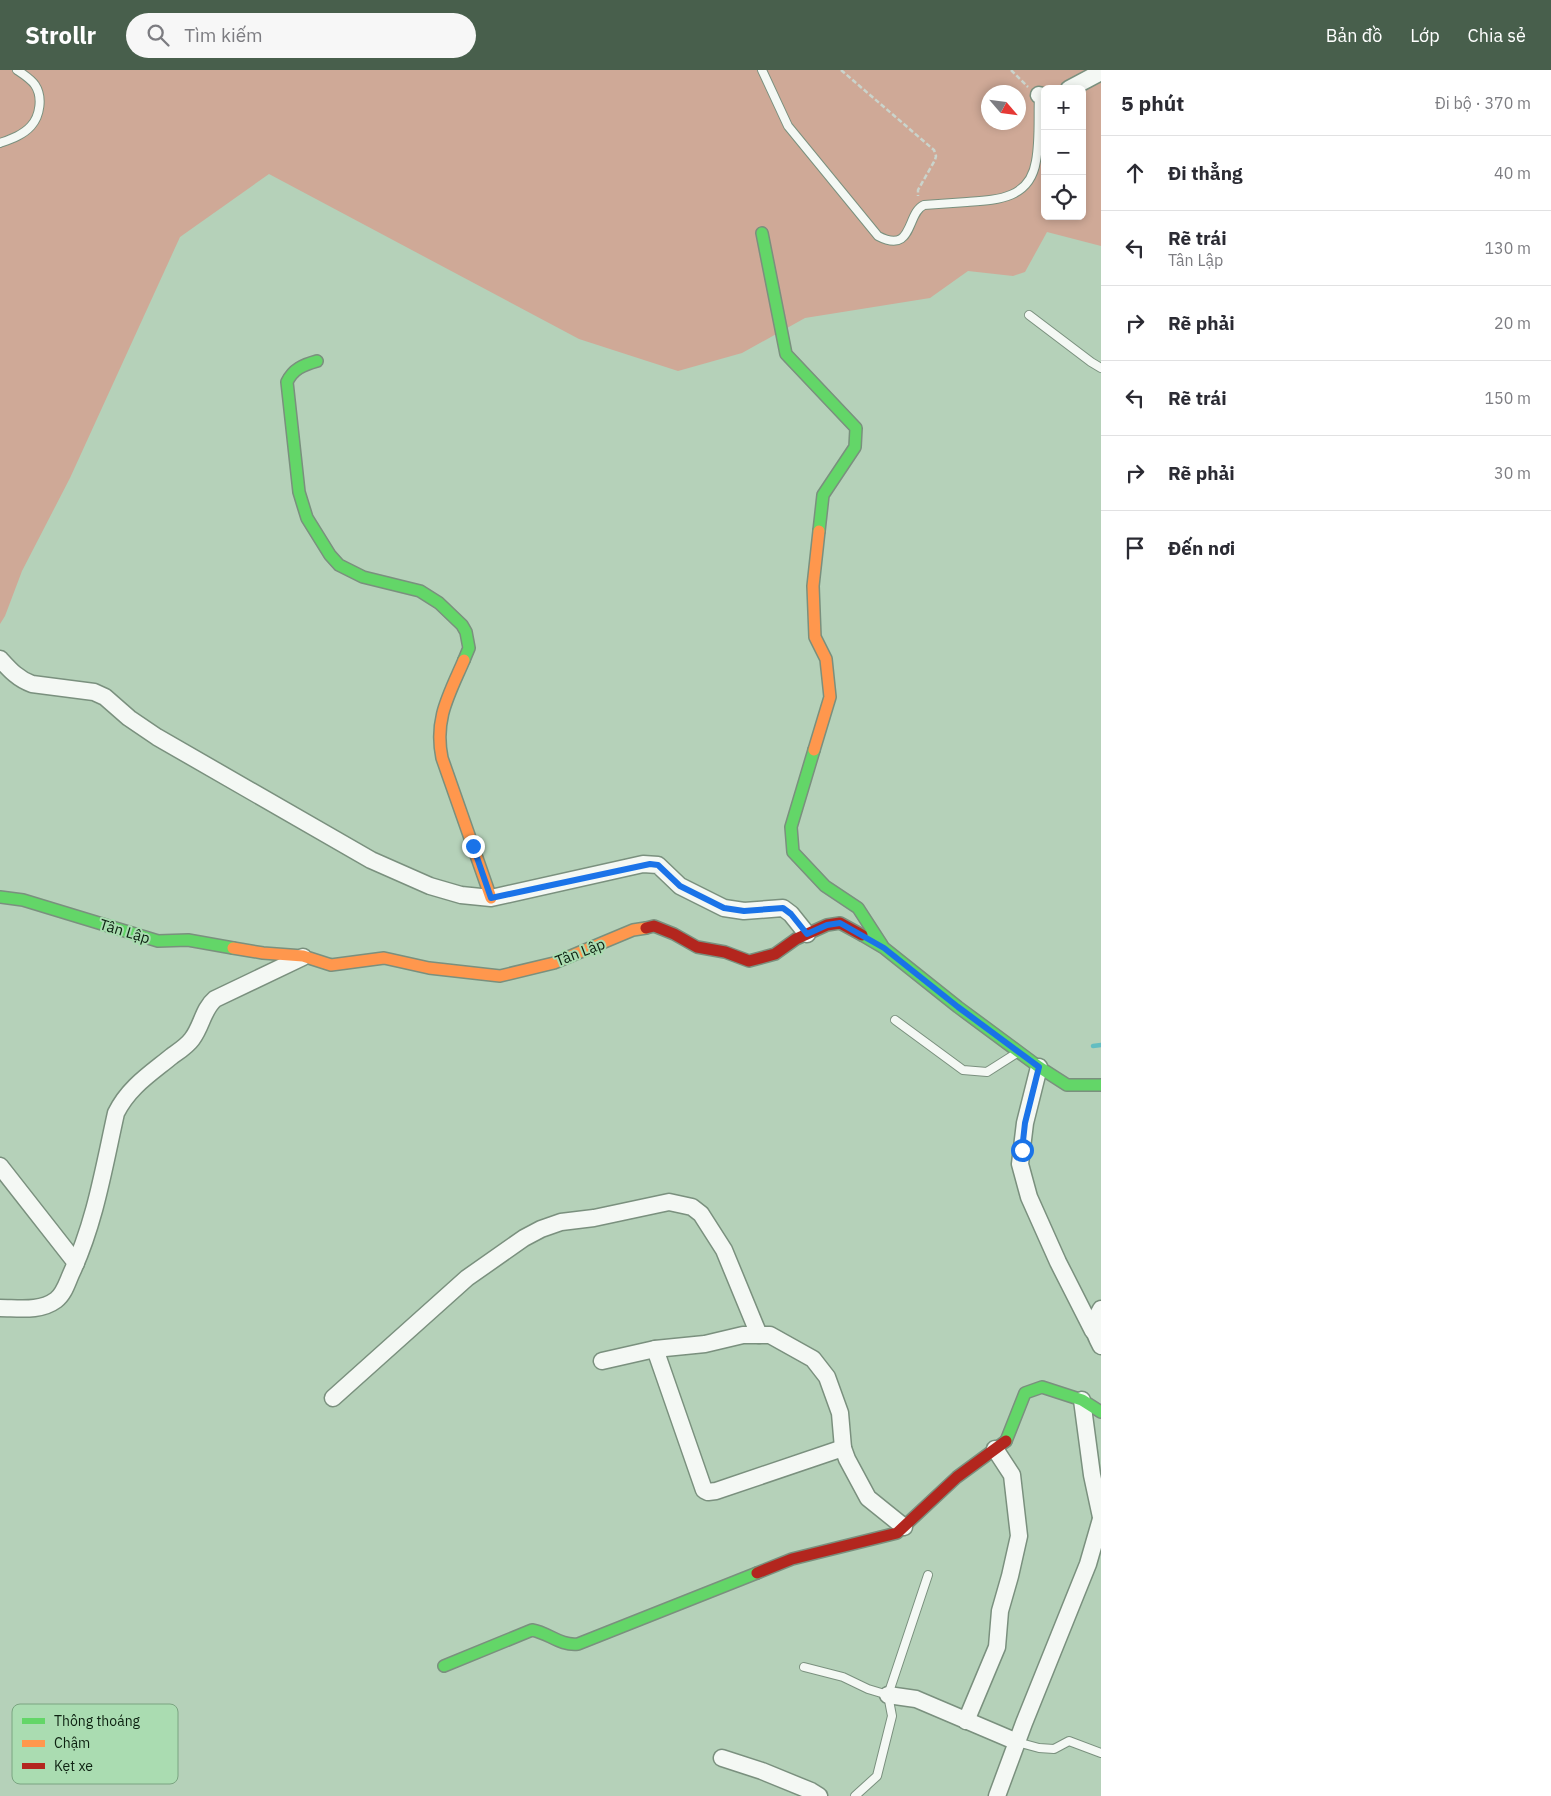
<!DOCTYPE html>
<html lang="vi">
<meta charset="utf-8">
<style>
body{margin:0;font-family:"IBM Plex Sans",sans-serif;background:#f7f7f7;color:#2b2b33}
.controls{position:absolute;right:15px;top:15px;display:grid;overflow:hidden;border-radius:8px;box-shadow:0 2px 8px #0003}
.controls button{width:45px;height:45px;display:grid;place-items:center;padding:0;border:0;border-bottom:1px solid #e1e1e2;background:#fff;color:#2b2b33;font:25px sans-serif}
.compass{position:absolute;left:981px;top:15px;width:45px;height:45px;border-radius:50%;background:#fff;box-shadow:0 2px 8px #0003;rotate:118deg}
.stop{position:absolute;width:15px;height:15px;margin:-11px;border:4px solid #1a73e8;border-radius:50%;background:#fff}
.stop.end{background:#1a73e8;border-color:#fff;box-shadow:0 1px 5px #0008}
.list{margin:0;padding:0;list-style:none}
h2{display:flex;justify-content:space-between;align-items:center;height:65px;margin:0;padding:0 20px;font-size:21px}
h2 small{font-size:16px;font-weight:400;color:#7c7c81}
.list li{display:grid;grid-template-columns:32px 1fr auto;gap:15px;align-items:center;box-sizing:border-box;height:75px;padding:0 20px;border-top:1px solid #e1e1e2}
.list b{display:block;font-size:19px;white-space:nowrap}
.list p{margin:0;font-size:16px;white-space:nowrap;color:#7c7c81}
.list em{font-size:16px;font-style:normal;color:#7c7c81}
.icon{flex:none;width:28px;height:28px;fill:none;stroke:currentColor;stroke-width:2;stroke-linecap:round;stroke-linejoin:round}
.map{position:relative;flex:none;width:1101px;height:1726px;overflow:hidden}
header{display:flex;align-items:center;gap:30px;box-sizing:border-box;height:70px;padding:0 25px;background:#485f4c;color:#fff}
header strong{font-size:24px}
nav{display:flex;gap:28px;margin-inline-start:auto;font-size:18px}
.search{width:350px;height:45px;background:#f7f7f7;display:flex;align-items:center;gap:12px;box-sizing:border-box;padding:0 18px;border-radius:28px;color:#7c7c81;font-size:19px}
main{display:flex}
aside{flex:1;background:#fff}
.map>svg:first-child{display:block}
</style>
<header>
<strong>Strollr</strong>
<div class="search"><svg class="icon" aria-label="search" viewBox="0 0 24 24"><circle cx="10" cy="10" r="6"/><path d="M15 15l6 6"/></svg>Tìm kiếm</div>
<nav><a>Bản đồ</a><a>Lớp</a><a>Chia sẻ</a></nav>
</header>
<main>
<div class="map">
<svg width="1101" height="1726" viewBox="0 0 1101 1726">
<rect width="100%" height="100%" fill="#b5d1b9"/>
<!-- green -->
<path fill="#cfa997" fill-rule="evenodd" d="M0,0H1101V176L1047,162L1025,202L1013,206L968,201L930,228L805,248L742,283L678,301L579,269L269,104L180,167L70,408L22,501L5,546L0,554ZM1045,19H1082V146H1045ZM988,22H1018V52H988Z"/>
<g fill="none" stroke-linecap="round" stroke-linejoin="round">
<!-- stream -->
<polyline stroke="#64bdc1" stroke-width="4.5" points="1093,976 1101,975"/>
<defs>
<g id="lane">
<path d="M762,0L788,56L878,166C914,185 906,143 924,135C938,134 953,133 967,132C997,130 1030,129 1036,91C1040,70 1038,47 1039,25"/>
<path d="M0,73C11,69 23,65 31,56C40,46 43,27 35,15C31,9 23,4 17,0"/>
<polyline points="1029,245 1091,292 1101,298"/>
<polyline points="895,950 963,1000 987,1002 1017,983"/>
<polyline points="804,1597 843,1607 868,1619 888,1625"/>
<polyline points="1017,1672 1039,1678 1054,1679 1069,1671 1101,1683"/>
<polyline points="855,1726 877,1706 892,1646 888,1625 928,1505"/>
</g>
<g id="street">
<polyline points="1069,19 1101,2"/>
<polyline points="1039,25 1045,27"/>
<path d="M0,589C10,600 18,609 32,614L94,622L105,627L129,648L157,667L371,790L430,816L461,825L491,828L643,794L658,795L680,816L724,838L744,841L783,838L791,844L807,864"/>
<polyline points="1039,997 1025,1053 1020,1094 1029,1127 1058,1192 1093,1261"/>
<polyline points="0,1096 76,1193"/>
<path d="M0,1238C18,1238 40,1242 56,1230C64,1224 67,1213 71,1204C95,1153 104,1097 116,1043C129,1017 150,1004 172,986C179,981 187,976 192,969C202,956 203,939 215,929L303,887"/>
<path d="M1101,1239C1091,1256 1092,1259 1101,1276"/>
<polyline points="655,1279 704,1420 708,1422 716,1421 843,1378"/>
<polyline points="602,1291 655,1279 705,1274 743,1265 770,1265 813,1289 827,1307 840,1343 843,1378 847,1389 868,1428 904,1457"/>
<polyline points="333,1328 467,1208 524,1168 541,1159 561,1152 594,1148 669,1132 692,1137 701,1144 724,1180 759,1265"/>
<polyline points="1082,1330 1092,1405 1101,1447"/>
<polyline points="888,1625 916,1629 1017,1672"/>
<polyline points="966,1651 997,1577 1000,1541 1010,1506 1019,1466 1012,1405 995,1379"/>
<polyline points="722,1688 762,1701 811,1721 819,1726"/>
<polyline points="997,1726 1024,1653 1088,1494 1101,1449"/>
</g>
<g id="fast">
<polyline points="762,163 786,284 856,358 855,377 823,425 819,461"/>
<path d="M317,291C303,295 293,299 287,312L299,422L307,448L330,485L339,495L363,507L420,521L439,533L462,555L466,562L469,578L464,590"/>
<polyline points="814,680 791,757 793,782 825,816 858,838 882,875"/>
<polyline points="0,827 23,830 158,871 188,870 233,878"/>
<polyline points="862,865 884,878 958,937 1039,997 1067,1015 1101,1015"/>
<polyline points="1006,1371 1025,1323 1042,1317 1082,1330 1101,1342"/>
<path d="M444,1596L532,1560C549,1563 560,1576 578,1574L757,1503"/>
</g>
<g id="slow">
<path d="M464,590C449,625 434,649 442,688L491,828"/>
<polyline points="814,680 830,627 826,589 815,567 813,516 819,461"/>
<polyline points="233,878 263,883 303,886 331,895 384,888 429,898 500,906 554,893 633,860 646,858"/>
</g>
<g id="jam">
<polyline points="646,858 654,856 674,864 697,877 725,882 749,891 775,884 796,869 827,855 840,853 862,865"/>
<polyline points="757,1503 792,1489 897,1463 957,1407 1006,1371"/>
</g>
</defs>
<!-- lane casing -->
<use href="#lane" stroke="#7a907e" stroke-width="10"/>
<!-- street casing -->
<use href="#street" stroke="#7a907e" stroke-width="19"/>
<!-- fast casing -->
<use href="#fast" stroke="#7a907e" stroke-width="14"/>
<!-- slow casing -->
<use href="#slow" stroke="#7a907e" stroke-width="14"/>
<!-- jam casing -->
<use href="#jam" stroke="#7a907e" stroke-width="14"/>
<!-- path -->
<g stroke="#cad4cc" stroke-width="2.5" stroke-dasharray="5 2.5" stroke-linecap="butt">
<polyline points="841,0 934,80 936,86 935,90 918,120 918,126"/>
<polyline points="1011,0 1028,17"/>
</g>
<!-- lane -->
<use href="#lane" stroke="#f4f8f4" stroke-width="8"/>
<!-- street -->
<use href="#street" stroke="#f4f8f4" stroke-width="16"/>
<!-- fast -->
<use href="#fast" stroke="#63d668" stroke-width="11"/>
<!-- slow -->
<use href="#slow" stroke="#ff974d" stroke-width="11"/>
<!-- jam -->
<use href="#jam" stroke="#b3261e" stroke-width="11"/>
</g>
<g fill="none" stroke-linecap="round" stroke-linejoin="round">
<!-- route -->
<polyline stroke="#1a73e8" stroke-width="6" points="473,776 491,828 650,794 658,795 680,816 724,838 744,841 783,838 791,844 807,864 827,855 840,853 884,878 958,937 1039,997 1025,1053 1022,1080"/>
</g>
<g text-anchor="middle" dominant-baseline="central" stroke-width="4" stroke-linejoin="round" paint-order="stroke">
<!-- street labels -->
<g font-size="15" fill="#0d2111" stroke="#aadcb1">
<text transform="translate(125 861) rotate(17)">Tân Lập</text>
<text transform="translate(580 882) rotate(-21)">Tân Lập</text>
</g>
</g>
<!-- legend -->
<rect x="12" y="1634" width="166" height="80" rx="8" fill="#aadcb1" stroke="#7ba481" stroke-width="1"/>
<rect x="22" y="1648" width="23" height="6" fill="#63d668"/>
<rect x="22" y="1670" width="23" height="7" fill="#ff974d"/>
<rect x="22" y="1693" width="23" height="6" fill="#b3261e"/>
<g font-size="14" fill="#0d2111">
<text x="54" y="1656">Thông thoáng</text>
<text x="54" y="1678">Chậm</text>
<text x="54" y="1701">Kẹt xe</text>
</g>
</svg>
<div class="controls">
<button>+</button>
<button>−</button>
<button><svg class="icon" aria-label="locate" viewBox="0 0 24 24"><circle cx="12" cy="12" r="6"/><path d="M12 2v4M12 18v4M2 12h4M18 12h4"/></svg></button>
</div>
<svg class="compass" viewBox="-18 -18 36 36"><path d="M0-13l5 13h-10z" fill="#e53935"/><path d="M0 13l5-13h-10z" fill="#7c7c81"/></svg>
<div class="stop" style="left:1022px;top:1080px"></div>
<div class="stop end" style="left:473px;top:776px"></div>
</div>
<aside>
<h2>5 phút<small>Đi bộ · 370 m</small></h2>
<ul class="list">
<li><svg class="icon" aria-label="ahead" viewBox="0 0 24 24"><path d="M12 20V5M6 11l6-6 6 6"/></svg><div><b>Đi thẳng</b></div><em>40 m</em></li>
<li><svg class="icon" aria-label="left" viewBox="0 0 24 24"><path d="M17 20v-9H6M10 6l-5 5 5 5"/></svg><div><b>Rẽ trái</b><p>Tân Lập</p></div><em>130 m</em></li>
<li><svg class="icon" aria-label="right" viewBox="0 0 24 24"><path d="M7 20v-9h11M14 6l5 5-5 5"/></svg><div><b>Rẽ phải</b></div><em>20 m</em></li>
<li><svg class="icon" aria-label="left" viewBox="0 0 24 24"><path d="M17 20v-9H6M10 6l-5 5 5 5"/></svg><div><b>Rẽ trái</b></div><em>150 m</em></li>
<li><svg class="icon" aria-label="right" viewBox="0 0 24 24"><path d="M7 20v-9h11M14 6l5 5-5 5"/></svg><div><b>Rẽ phải</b></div><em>30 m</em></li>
<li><svg class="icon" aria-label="arrive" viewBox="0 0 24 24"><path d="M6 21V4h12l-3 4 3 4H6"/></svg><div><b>Đến nơi</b></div></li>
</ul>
</aside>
</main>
